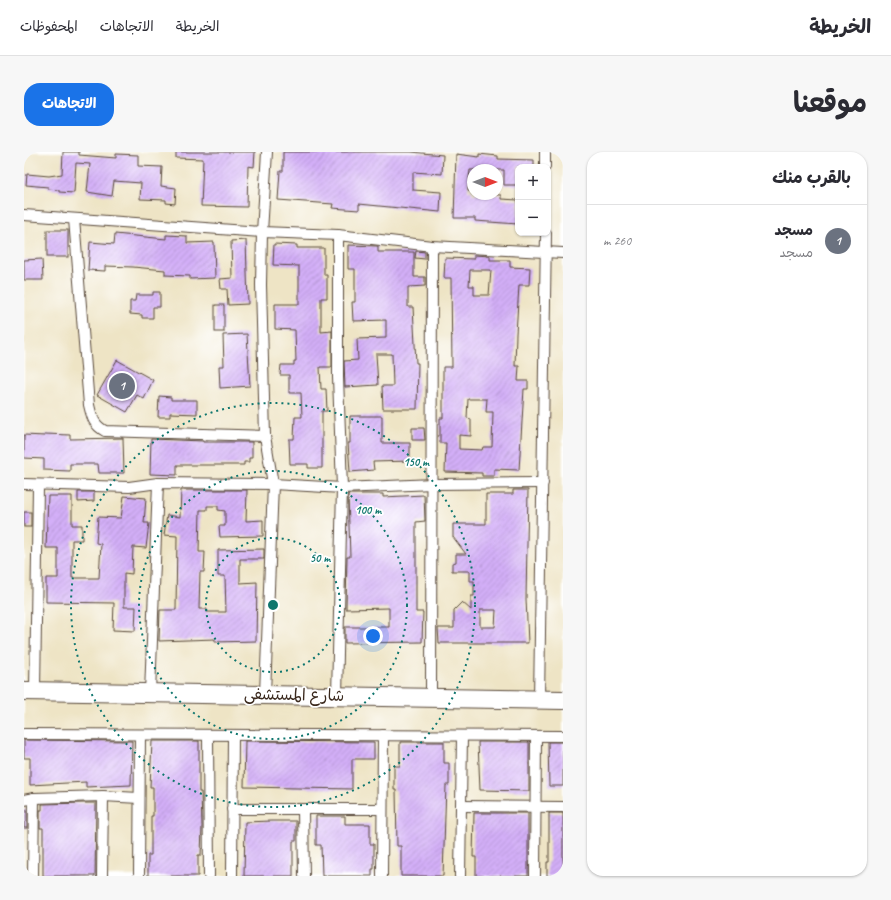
<!DOCTYPE html>
<html lang="ar">
<meta charset="utf-8">
<style>
body{margin:0;font-family:Caveat,"Playpen Sans Arabic",sans-serif;background:#f7f7f7;color:#2b2b33;direction:rtl}
.controls{position:absolute;right:12px;top:12px;display:grid;overflow:hidden;border-radius:8px;box-shadow:0 1px 3px #0004}
.controls button{width:36px;height:36px;display:grid;place-items:center;padding:0;border:0;border-bottom:1px solid #e1e1e2;background:#fff;color:#2b2b33;font:20px sans-serif}
.compass{position:absolute;left:443px;top:12px;width:36px;height:36px;border-radius:50%;background:#fff;box-shadow:0 1px 3px #0004;rotate:90deg}
.you{position:absolute;left:349px;top:484px;width:14px;height:14px;margin:-10px;border:3px solid #fff;border-radius:50%;background:#1a73e8;box-shadow:0 0 0 6px #1a73e833}
.badge{display:grid;place-items:center;width:26px;height:26px;border-radius:50%;background:#1a73e8;color:#fff;font-size:13px;font-weight:700}
.pin{position:absolute;translate:-50% -50%;border:2px solid #fff;box-shadow:0 1px 4px #0006}
.list{margin:0;padding:0;list-style:none}
h2{display:flex;justify-content:space-between;align-items:center;height:52px;margin:0;padding:0 16px;font-size:17px}
h2 small{font-size:13px;font-weight:400;color:#7c7c81}
.list li{display:grid;grid-template-columns:26px 1fr auto;gap:12px;align-items:center;box-sizing:border-box;height:72px;padding:0 16px;border-top:1px solid #e1e1e2}
.list b{display:block;font-size:15px;white-space:nowrap}
.list p{margin:0;font-size:13px;white-space:nowrap;color:#7c7c81}
.list em{font-size:13px;font-style:normal;color:#7c7c81}
.map{position:relative;flex:none;width:539px;height:724px;overflow:hidden;direction:ltr;border-radius:16px}
header{display:flex;align-items:center;gap:24px;box-sizing:border-box;height:56px;padding:0 20px;background:#fff;border-bottom:1px solid #e1e1e2}
header strong{font-size:19px}
nav{display:flex;gap:22px;margin-inline-start:auto;font-size:14px}
.intro{display:flex;align-items:center;justify-content:space-between;box-sizing:border-box;height:96px;padding:0 24px}
h1{margin:0;font-size:28px}
.button{padding:10px 18px;border-radius:16px;background:#1a73e8;color:#fff;font-size:14px;font-weight:700}
main{display:flex;gap:24px;padding:0 24px}
aside{flex:1;background:#fff;border-radius:16px;box-shadow:0 1px 3px #0004}
.map>svg:first-child{display:block}
</style>
<header>
<strong>الخريطة</strong>
<nav><a>الخريطة</a><a>الاتجاهات</a><a>المحفوظات</a></nav>
</header>
<div class="intro"><h1>موقعنا</h1><a class="button">الاتجاهات</a></div>
<main>
<aside>
<h2>بالقرب منك<small></small></h2>
<ul class="list">
<li><span class="badge" style="background:#6b7280">1</span><div><b>مسجد</b><p>مسجد</p></div><em>260 m</em></li>
</ul>
</aside>
<div class="map">
<svg width="539" height="724" viewBox="0 0 539 724">
<defs>
<pattern id="building-hatch" width="6" height="6" patternUnits="userSpaceOnUse"><rect width="6" height="6" fill="#d3aff8"/><path d="M-1 1l2-2M0 6l6-6M5 7l2-2" fill="none" stroke="#ac8fc8"/></pattern>
</defs>
<rect width="100%" height="100%" fill="#fff"/>
<filter id="ink" filterUnits="userSpaceOnUse"><feTurbulence type="fractalNoise" baseFrequency=".025" numOctaves="2"/><feDisplacementMap in="SourceGraphic" scale="8" xChannelSelector="R" yChannelSelector="G"/><feConvolveMatrix kernelMatrix="1 2 1 2 8 2 1 2 1" color-interpolation-filters="sRGB"/></filter>
<filter id="wash" filterUnits="userSpaceOnUse"><feTurbulence type="fractalNoise" baseFrequency=".012" numOctaves="4" result="noise"/><feDisplacementMap in="SourceGraphic" scale="16" xChannelSelector="R" yChannelSelector="G"/><feGaussianBlur stdDeviation="0.9" result="paint"/><feColorMatrix in="noise" values="0 0 0 0 0 0 0 0 0 0 0 0 0 0 0 0 0 1.4 0 .05"/><feComposite in="paint" operator="in"/></filter>
<g filter="url(#wash)">
<rect width="100%" height="100%" fill="#eee4c5"/>
<g id="blocks">
<!-- building -->
<g fill="url(#building-hatch)" fill-rule="evenodd">
<polygon points="39,0 55,0 55,3 92,6 92,2 114,3 114,14 138,15 137,34 152,36 151,52 142,51 142,48 116,47 117,31 90,29 88,44 63,40 66,12 52,11 50,41 35,40 35,38 24,37 24,35 2,33 3,22 25,24 38,22"/>
<polygon points="152,0 231,0 230,15 224,14 223,55 177,54 179,7 152,6"/>
<polygon points="259,0 387,0 419,3 418,22 389,20 389,38 417,40 416,60 335,52 335,58 308,56 309,52 254,48 256,19 259,19"/>
<polygon points="432,2 455,5 455,2 474,4 474,7 510,8 510,15 494,15 494,33 480,33 480,18 446,18 444,39 448,39 448,42 477,43 477,47 494,48 494,72 451,69 451,66 430,66"/>
<rect x="23" y="78" width="21" height="27"/>
<polygon points="91,82 142,87 142,83 163,84 163,91 190,90 191,126 166,127 166,124 141,123 141,118 109,115 81,114 81,119 64,118 66,90 90,92"/>
<polygon points="222,88 224,152 204,153 203,137 197,137 196,127 208,126 207,89"/>
<polygon points="250,92 273,93 273,96 300,96 300,123 303,123 303,146 297,146 297,180 308,179 308,215 296,215 297,237 302,237 303,259 298,259 298,316 284,316 284,312 266,312 265,287 270,287 271,265 278,265 277,241 265,241 265,223 256,223 257,213 270,213 270,209 272,209 271,178 251,177 251,152 275,152 275,114 249,113"/>
<polygon points="324,93 354,94 354,100 390,100 390,125 401,125 401,134 384,135 384,155 389,155 392,211 394,211 393,257 359,257 358,234 369,234 368,202 352,202 354,233 321,235 320,209 334,208 333,187 362,186 362,168 329,169 328,150 331,150 331,117 324,117"/>
<polygon points="392,99 401,100 401,107 391,106"/>
<path d="M450,103L466,104V108H486V115L506,116L505,133H495L492,182L491,214H495L494,229H504V237H500L495,318L470,317V324H458V321L421,320L422,291H416V266H419V215H428L427,126H420L421,106L450,107ZM446,118H467L465,143H450V134H445ZM444,247H463L462,260H469L468,295H459L458,298L435,297V283L447,284V267L443,266Z"/>
<polygon points="18,107 19,128 0,128 0,108"/>
<polygon points="129,140 136,140 136,155 129,155 129,166 118,166 118,163 106,162 106,149 111,149 112,143 129,143"/>
<rect x="191" y="153" width="9" height="27"/>
<polygon points="223,182 226,234 196,236 195,214 200,214 199,183"/>
<polygon points="93,208 129,228 120,247 113,243 103,260 73,243"/>
<polygon points="135,244 147,245 147,248 173,248 173,262 146,261 146,265 134,265"/>
<polygon points="326,264 358,264 358,291 386,291 386,309 349,310 350,318 326,320 324,291 326,291"/>
<polygon points="388,276 400,276 401,288 388,288"/>
<polygon points="21,282 46,283 46,287 99,286 100,321 75,321 74,312 46,312 46,319 20,318 20,307 0,306 0,283 21,284"/>
<polygon points="127,287 179,289 179,290 228,290 228,306 225,306 225,310 220,310 220,313 153,313 153,323 126,322"/>
<polygon points="157,338 223,338 222,369 239,368 239,384 196,385 195,374 201,374 201,359 194,358 194,354 183,354 183,358 176,358 175,400 181,400 180,420 176,420 175,457 183,457 183,460 202,460 201,424 194,424 194,398 240,397 240,407 216,407 216,431 233,430 232,489 191,490 191,487 135,489 136,458 152,458 153,384 140,383 143,363 156,365"/>
<path d="M489,338H504L502,447L504,491H415L414,476H430V458L438,450L447,458V444H450V429H446V419H428V411L432,410V402H442L429,385V372H462V342H489ZM456,458H472L471,475H456Z"/>
<polygon points="54,340 70,340 70,349 54,350"/>
<polygon points="324,342 359,342 359,345 400,343 401,369 392,370 392,460 399,460 398,490 321,491 321,475 365,475 365,456 322,457 323,405 326,405"/>
<polygon points="24,344 48,344 48,373 58,373 58,388 48,388 48,426 75,426 77,392 72,391 74,365 97,366 100,344 122,346 120,371 125,371 122,396 109,395 108,422 100,421 100,455 112,455 111,479 89,478 90,451 22,450 22,426 34,426 34,396 22,396"/>
<rect x="0" y="360" width="7" height="15"/>
<polygon points="0,588 108,589 107,633 62,635 62,630 6,633 6,606 0,606"/>
<polygon points="128,589 175,589 175,640 177,640 178,674 177,703 174,703 174,724 124,724 124,703 127,703 127,664 129,664 129,635 126,635"/>
<polygon points="221,589 350,590 350,607 328,607 328,637 220,635"/>
<polygon points="376,590 420,590 420,611 425,611 425,633 422,633 419,724 377,724 377,694 373,694 372,638 370,638 370,614 376,614"/>
<polygon points="454,590 505,590 505,639 456,638"/>
<polygon points="524,590 539,590 539,634 525,634"/>
<polygon points="59,651 72,651 71,724 19,724 19,676 16,676 16,658 18,658 18,652"/>
<rect x="0" y="658" width="3" height="18"/>
<polygon points="450,661 504,661 504,724 452,724 452,705 449,705"/>
<polygon points="525,661 539,661 539,724 523,724 523,710 525,710"/>
<polygon points="292,664 321,664 321,672 346,672 346,692 350,692 350,717 348,717 348,724 298,724 297,693 292,693"/>
<polygon points="247,669 272,669 272,689 269,689 269,724 220,724 221,670"/>
</g>
</g>
</g>
<g filter="url(#ink)">
<use href="#blocks" fill-opacity="0" stroke="#564637" stroke-width="1"/>
<g fill="none" stroke-linecap="round" stroke-linejoin="round">
<defs>
<g id="street">
<polyline points="521,0 521,15"/>
<polyline points="0,63 238,80 314,83 408,94 539,101"/>
<path d="M50,67L65,253C68,266 70,273 81,279L241,284"/>
<polyline points="0,332 105,335 134,331 249,332 318,336 409,332 519,331"/>
<polyline points="11,539 14,334"/>
<polyline points="126,541 134,331"/>
<polyline points="241,542 249,332 241,284 237,133 238,80 243,0"/>
<polyline points="313,543 318,336 314,225 314,83"/>
<polyline points="407,545 408,94"/>
<polyline points="515,548 522,81"/>
<polyline points="0,582 539,584"/>
<polyline points="184,584 185,724"/>
<polyline points="0,648 10,646 79,644 115,646"/>
<polyline points="437,654 539,655"/>
<polyline points="208,657 358,657"/>
<polyline points="279,658 280,724"/>
<polyline points="9,724 10,646"/>
<polyline points="78,724 79,644"/>
<polyline points="115,724 116,583"/>
<polyline points="208,724 209,584"/>
<polyline points="358,724 359,583"/>
<polyline points="436,724 438,584"/>
<polyline points="511,724 512,584"/>
</g>
<polyline id="highway" points="0,539 539,548"/>
</defs>
<!-- street casing -->
<use href="#street" stroke="#564637" stroke-width="12"/>
<!-- highway casing -->
<use href="#highway" stroke="#564637" stroke-width="20"/>
<!-- street -->
<use href="#street" stroke="#fff" stroke-width="10"/>
<!-- highway -->
<use href="#highway" stroke="#fff" stroke-width="18"/>
</g>
</g>
<!-- distance rings -->
<g fill="none" stroke="#0f766e" stroke-width="2" stroke-dasharray="2 4">
<circle cx="249" cy="453" r="67"/>
<circle cx="249" cy="453" r="134"/>
<circle cx="249" cy="453" r="202"/>
</g>
<g text-anchor="middle" dominant-baseline="central" stroke-width="3.5" stroke-linejoin="round" paint-order="stroke">
<!-- street labels -->
<g font-size="16" fill="#3b2a1e" stroke="#fff">
<text transform="translate(270 543) rotate(1)">شارع المستشفى</text>
</g>
</g>
<circle cx="249" cy="453" r="6" fill="#0f766e" stroke="#fff" stroke-width="2"/>
<g font-size="12" text-anchor="middle" font-weight="bold" fill="#0f766e" stroke="#fff" stroke-width="3.5" stroke-linejoin="round" paint-order="stroke">
<text x="392" y="314">150 m</text>
<text x="344" y="362">100 m</text>
<text x="296" y="410">50 m</text>
</g>
</svg>
<div class="controls">
<button>+</button>
<button>−</button>
</div>
<svg class="compass" viewBox="-18 -18 36 36"><path d="M0-13l5 13h-10z" fill="#e53935"/><path d="M0 13l5-13h-10z" fill="#7c7c81"/></svg>
<div class="you"></div>
<div class="pin badge" style="left:98px;top:234px;background:#6b7280">1</div>
</div>
</main>
